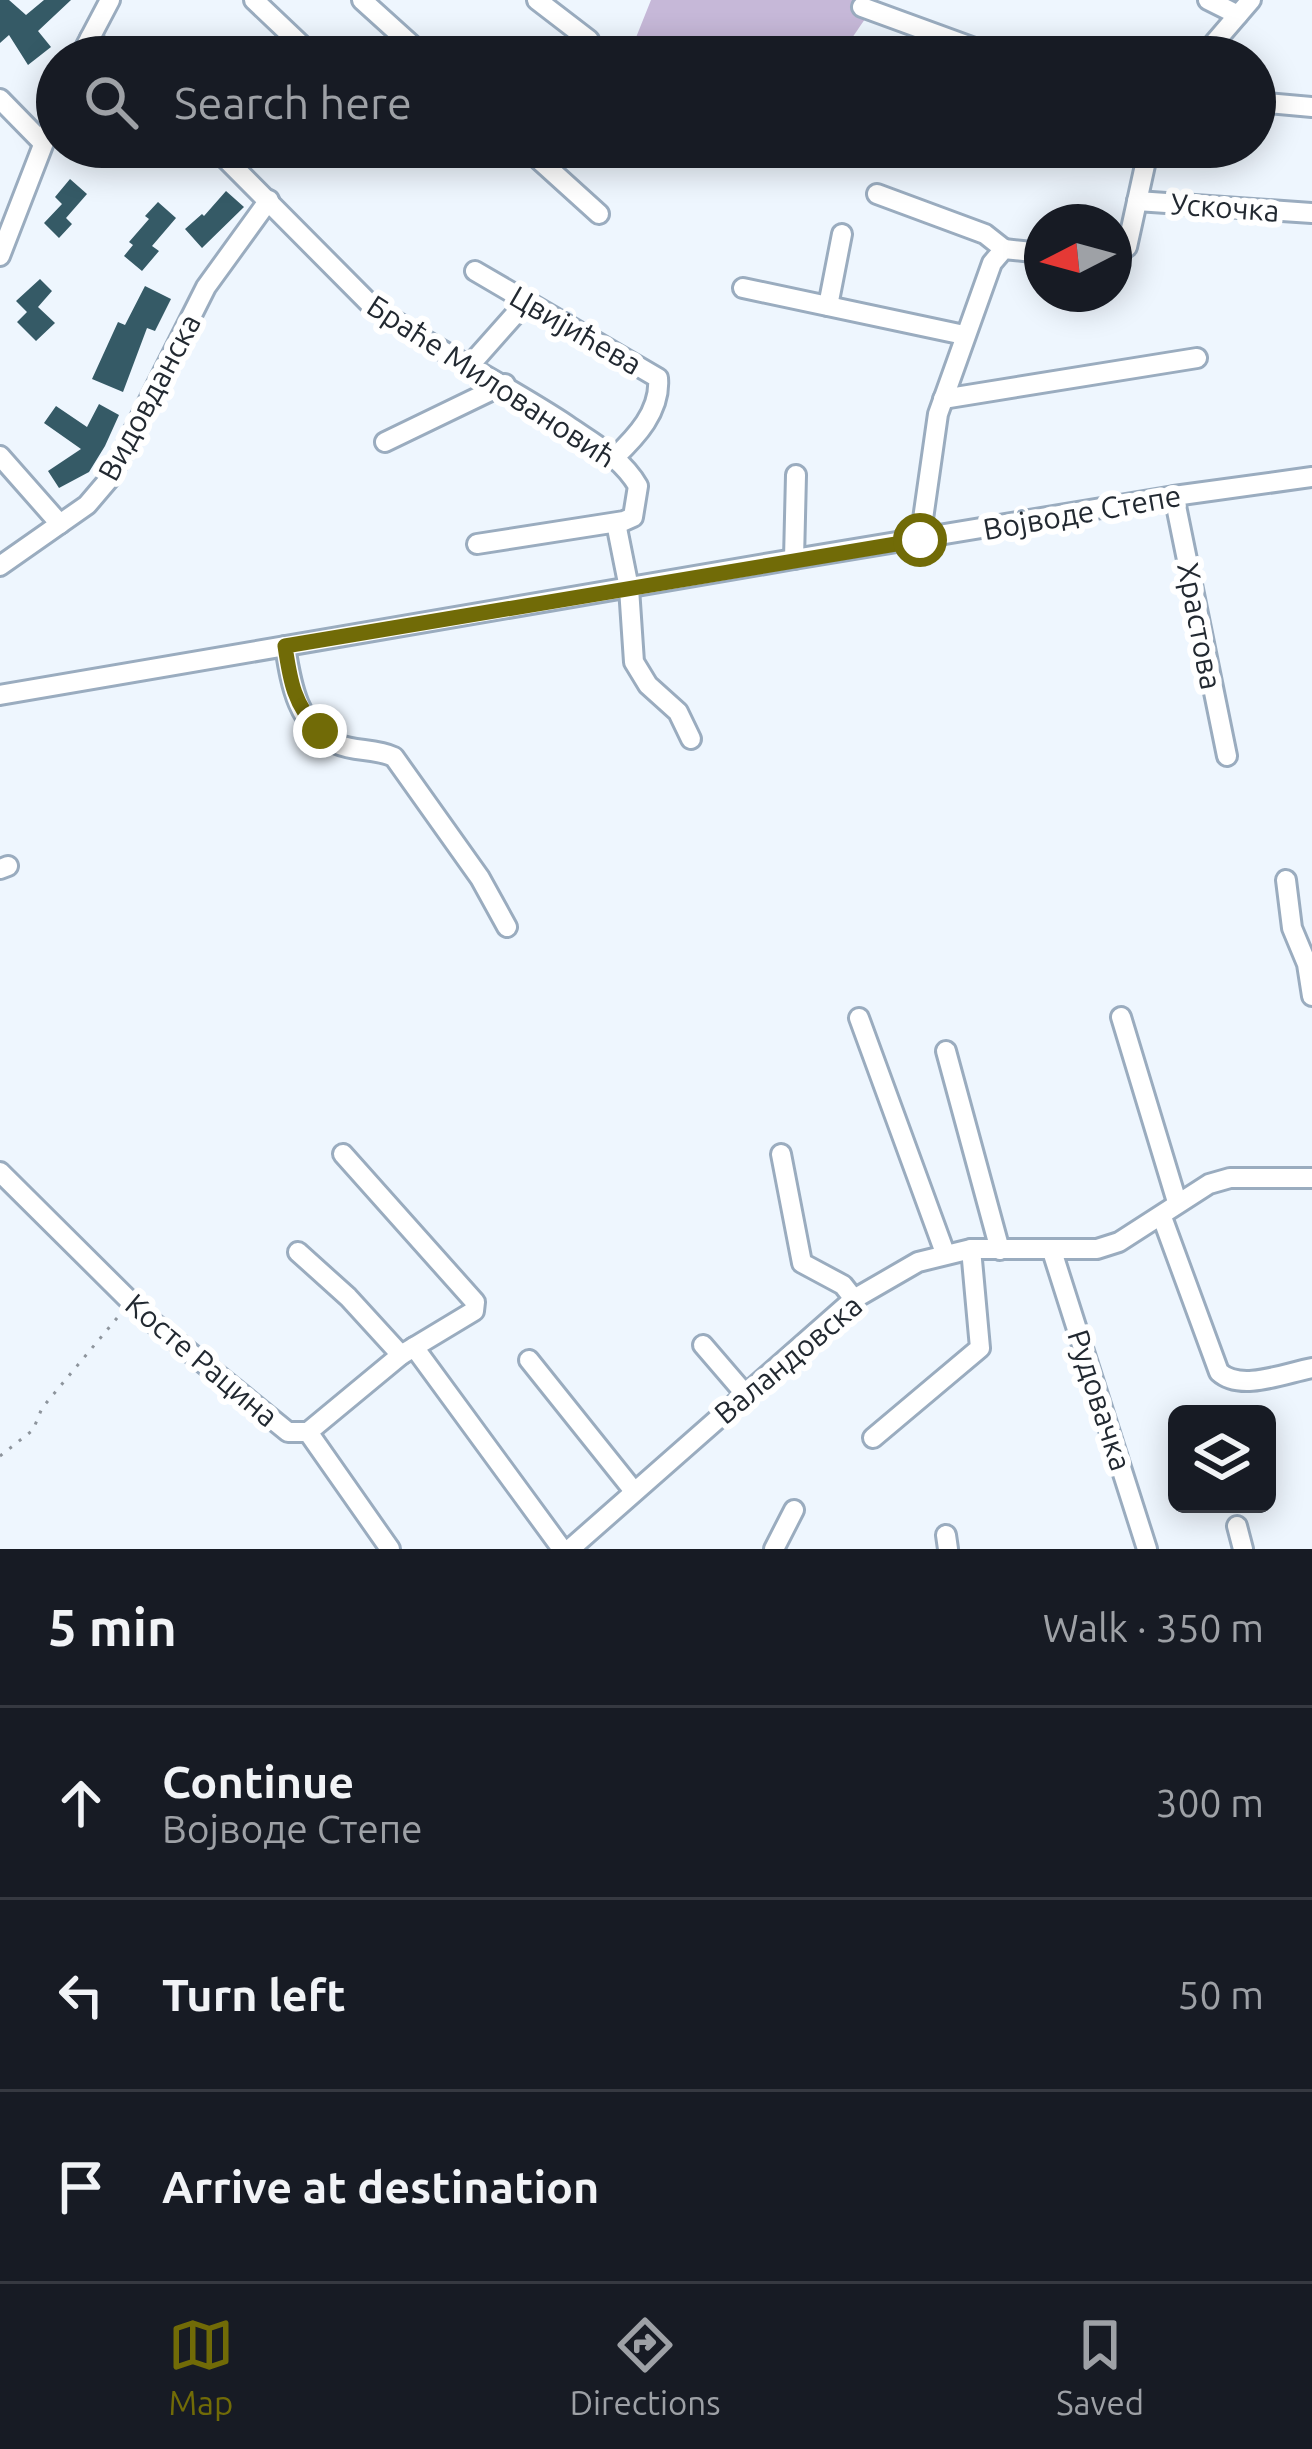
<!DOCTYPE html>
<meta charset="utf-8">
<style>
body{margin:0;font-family:Ubuntu,sans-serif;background:#242831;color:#f1f3f6}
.controls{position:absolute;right:36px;bottom:36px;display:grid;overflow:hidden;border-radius:18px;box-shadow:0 6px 30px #0003}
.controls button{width:108px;height:108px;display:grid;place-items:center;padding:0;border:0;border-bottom:3px solid #363941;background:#171b24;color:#f1f3f6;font:60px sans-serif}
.compass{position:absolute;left:1024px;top:204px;width:108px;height:108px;border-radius:50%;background:#171b24;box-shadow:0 6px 30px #0003;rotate:264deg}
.stop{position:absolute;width:36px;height:36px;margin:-27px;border:9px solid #716b07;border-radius:50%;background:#fff}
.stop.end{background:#716b07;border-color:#fff;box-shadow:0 3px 12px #0008}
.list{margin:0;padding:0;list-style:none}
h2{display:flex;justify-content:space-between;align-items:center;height:156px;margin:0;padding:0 48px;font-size:51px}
h2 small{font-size:39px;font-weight:400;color:#9ea1a6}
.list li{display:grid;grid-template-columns:78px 1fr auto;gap:36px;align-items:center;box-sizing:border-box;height:192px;padding:0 48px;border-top:3px solid #363941}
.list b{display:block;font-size:45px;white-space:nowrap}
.list p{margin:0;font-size:39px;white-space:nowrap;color:#9ea1a6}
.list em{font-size:39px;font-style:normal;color:#9ea1a6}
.icon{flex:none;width:66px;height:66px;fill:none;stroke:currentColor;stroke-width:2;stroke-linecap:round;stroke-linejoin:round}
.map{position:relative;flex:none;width:1312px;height:1549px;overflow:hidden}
.search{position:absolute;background:#171b24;box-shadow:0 6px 30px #0003;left:36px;right:36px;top:36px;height:132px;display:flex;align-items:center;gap:30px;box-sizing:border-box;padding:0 42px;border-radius:66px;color:#9ea1a6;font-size:45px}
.sheet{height:732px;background:#171b24}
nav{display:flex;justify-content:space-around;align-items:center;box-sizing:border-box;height:168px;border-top:3px solid #363941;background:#171b24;font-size:33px;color:#9ea1a6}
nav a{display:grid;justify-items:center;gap:6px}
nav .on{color:#716b07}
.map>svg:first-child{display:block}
</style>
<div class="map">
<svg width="1312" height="1549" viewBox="0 0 1312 1549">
<rect width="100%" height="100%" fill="#eef6fe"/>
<!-- forest -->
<polygon fill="#c6b8d8" points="651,0 878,0 839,57 632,57 629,55"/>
<!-- building -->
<g fill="#355a66">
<polygon points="0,0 9,0 26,15 44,0 71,0 38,31 51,47 28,65 9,35 0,43"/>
<polygon points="70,179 87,194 66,218 72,224 59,238 44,223 62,204 55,197"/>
<polygon points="226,191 244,207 202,248 185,229 202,214 204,216"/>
<polygon points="158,202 176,218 152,246 159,251 142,271 124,256 133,245 129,242 149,219 145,216"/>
<polygon points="40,279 52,291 38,307 55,323 36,341 17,322 27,312 16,301"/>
<polygon points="145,286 171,299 155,331 147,328 123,392 92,379 118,322 125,325"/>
<polygon points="99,404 119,415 105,446 89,472 59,488 48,471 81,449 44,423 56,406 87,427"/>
</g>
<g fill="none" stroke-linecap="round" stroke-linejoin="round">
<defs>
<g id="minor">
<polyline points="254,0 314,57"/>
<polyline points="362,0 425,57"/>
<polyline points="537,0 589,40"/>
<polyline points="1208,0 1238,15"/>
<polyline points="862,7 999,57"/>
<polyline points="90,38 112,57"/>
<polyline points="80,57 110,0"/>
<polyline points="1202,57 1251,0"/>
<polyline points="0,99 43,143"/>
<polyline points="1255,102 1312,107"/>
<path d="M214,147L368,302C430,348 502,382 567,425C593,443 622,458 638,486L633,517L624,521L477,544"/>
<polyline points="525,147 599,214"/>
<polyline points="877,194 985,234 1004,249"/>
<polyline points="1137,201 1312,213"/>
<polyline points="0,256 57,109"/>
<polyline points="1114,256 1127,247 1149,147"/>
<path d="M475,271L658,378C661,411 636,437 614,458"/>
<polyline points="743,288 964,335"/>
<polyline points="828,306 842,234"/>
<polyline points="471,364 526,302"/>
<polyline points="943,399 1197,358"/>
<polyline points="385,442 505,384"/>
<polyline points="0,456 60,524"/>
<polyline points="1174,496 1227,756"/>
<polyline points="616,523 629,588 634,662 648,685 678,712 691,739"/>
<polyline points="920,540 938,414 992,263 1004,249 1042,253"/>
<polyline points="794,559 796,475"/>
<polyline points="0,566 87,505 110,478 206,287 269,200"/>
<path d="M285,646C291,684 297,726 337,744C355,752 375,748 394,757L480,878L507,927"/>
<polyline points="0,695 794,559 1174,496 1312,477"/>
<polyline points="0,869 8,866"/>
<polyline points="1286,880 1292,928 1307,964 1312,996"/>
<polyline points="1121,1017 1177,1202"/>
<polyline points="859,1018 945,1253"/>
<polyline points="946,1051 1000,1250"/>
<polyline points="343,1154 475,1302 474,1311 401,1355"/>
<polyline points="781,1154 802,1263 843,1285 854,1299"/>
<polyline points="0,1172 145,1316 288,1432 308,1432 390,1549"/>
<path d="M1162,1217L1219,1372C1241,1392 1285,1373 1312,1368"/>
<polyline points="1052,1251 1147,1549"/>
<polyline points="298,1252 348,1297 401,1355 308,1432"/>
<polyline points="703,1345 746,1395"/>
<polyline points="414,1347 562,1549"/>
<polyline points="529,1360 633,1490"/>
<polyline points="873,1438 980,1348 971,1249"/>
<polyline points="1237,1526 1243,1549"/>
<polyline points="946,1535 948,1549"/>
<polyline points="570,1549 854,1299 918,1262 971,1249 1097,1249 1119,1242 1209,1184 1230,1178 1312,1178"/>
<polyline points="774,1549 794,1510"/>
</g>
</defs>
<!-- minor casing -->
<use href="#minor" stroke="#9aacbf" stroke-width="24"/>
<!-- path -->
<polyline stroke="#8d949c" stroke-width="3" stroke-dasharray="3 9" stroke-linecap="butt" points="0,1456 33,1430 42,1408 122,1312"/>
<!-- minor -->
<use href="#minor" stroke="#fff" stroke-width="18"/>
</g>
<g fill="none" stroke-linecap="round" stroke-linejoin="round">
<!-- route -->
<path stroke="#716b07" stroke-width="15" d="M320,731C294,706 290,680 285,646L920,540"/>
</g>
<g text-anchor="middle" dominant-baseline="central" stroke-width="12" stroke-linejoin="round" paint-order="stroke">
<!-- street labels -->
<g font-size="30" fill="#222931" stroke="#fff">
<text transform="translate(1225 207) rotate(4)">Ускочка</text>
<text transform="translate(576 330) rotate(30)">Цвијићева</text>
<text transform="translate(492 381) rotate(33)">Браће Миловановић</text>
<text transform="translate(149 397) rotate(-62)">Видовданска</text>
<text transform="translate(1082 512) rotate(-10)">Војводе Степе</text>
<text transform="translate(1200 626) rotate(79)">Храстова</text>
<text transform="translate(788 1359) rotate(-40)">Валандовска</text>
<text transform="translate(202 1360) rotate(40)">Косте Рацина</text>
<text transform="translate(1100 1400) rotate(72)">Рудовачка</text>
</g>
</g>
</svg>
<div class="controls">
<button><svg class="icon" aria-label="layers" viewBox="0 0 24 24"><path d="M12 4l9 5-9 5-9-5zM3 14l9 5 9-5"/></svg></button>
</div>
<svg class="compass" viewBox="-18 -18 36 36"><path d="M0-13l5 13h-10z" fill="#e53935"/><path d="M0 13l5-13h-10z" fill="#9ea1a6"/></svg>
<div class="stop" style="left:920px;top:540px"></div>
<div class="stop end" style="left:320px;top:731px"></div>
<div class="search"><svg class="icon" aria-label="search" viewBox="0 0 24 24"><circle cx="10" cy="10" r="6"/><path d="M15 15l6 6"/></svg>Search here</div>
</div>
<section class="sheet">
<h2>5 min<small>Walk · 350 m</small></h2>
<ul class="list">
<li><svg class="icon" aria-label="ahead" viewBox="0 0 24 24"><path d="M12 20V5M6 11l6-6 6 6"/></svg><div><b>Continue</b><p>Војводе Степе</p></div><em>300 m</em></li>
<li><svg class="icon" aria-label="left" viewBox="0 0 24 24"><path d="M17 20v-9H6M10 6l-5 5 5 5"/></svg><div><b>Turn left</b></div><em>50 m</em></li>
<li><svg class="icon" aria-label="arrive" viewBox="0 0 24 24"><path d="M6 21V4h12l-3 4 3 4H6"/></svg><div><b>Arrive at destination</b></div></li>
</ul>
</section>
<nav>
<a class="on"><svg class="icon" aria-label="map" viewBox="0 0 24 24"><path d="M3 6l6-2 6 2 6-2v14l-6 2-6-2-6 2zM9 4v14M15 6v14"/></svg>Map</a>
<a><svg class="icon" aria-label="directions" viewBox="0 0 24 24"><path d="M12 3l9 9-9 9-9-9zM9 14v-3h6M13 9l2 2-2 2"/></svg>Directions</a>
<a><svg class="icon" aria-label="saved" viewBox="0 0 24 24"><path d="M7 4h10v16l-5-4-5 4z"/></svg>Saved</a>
</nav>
